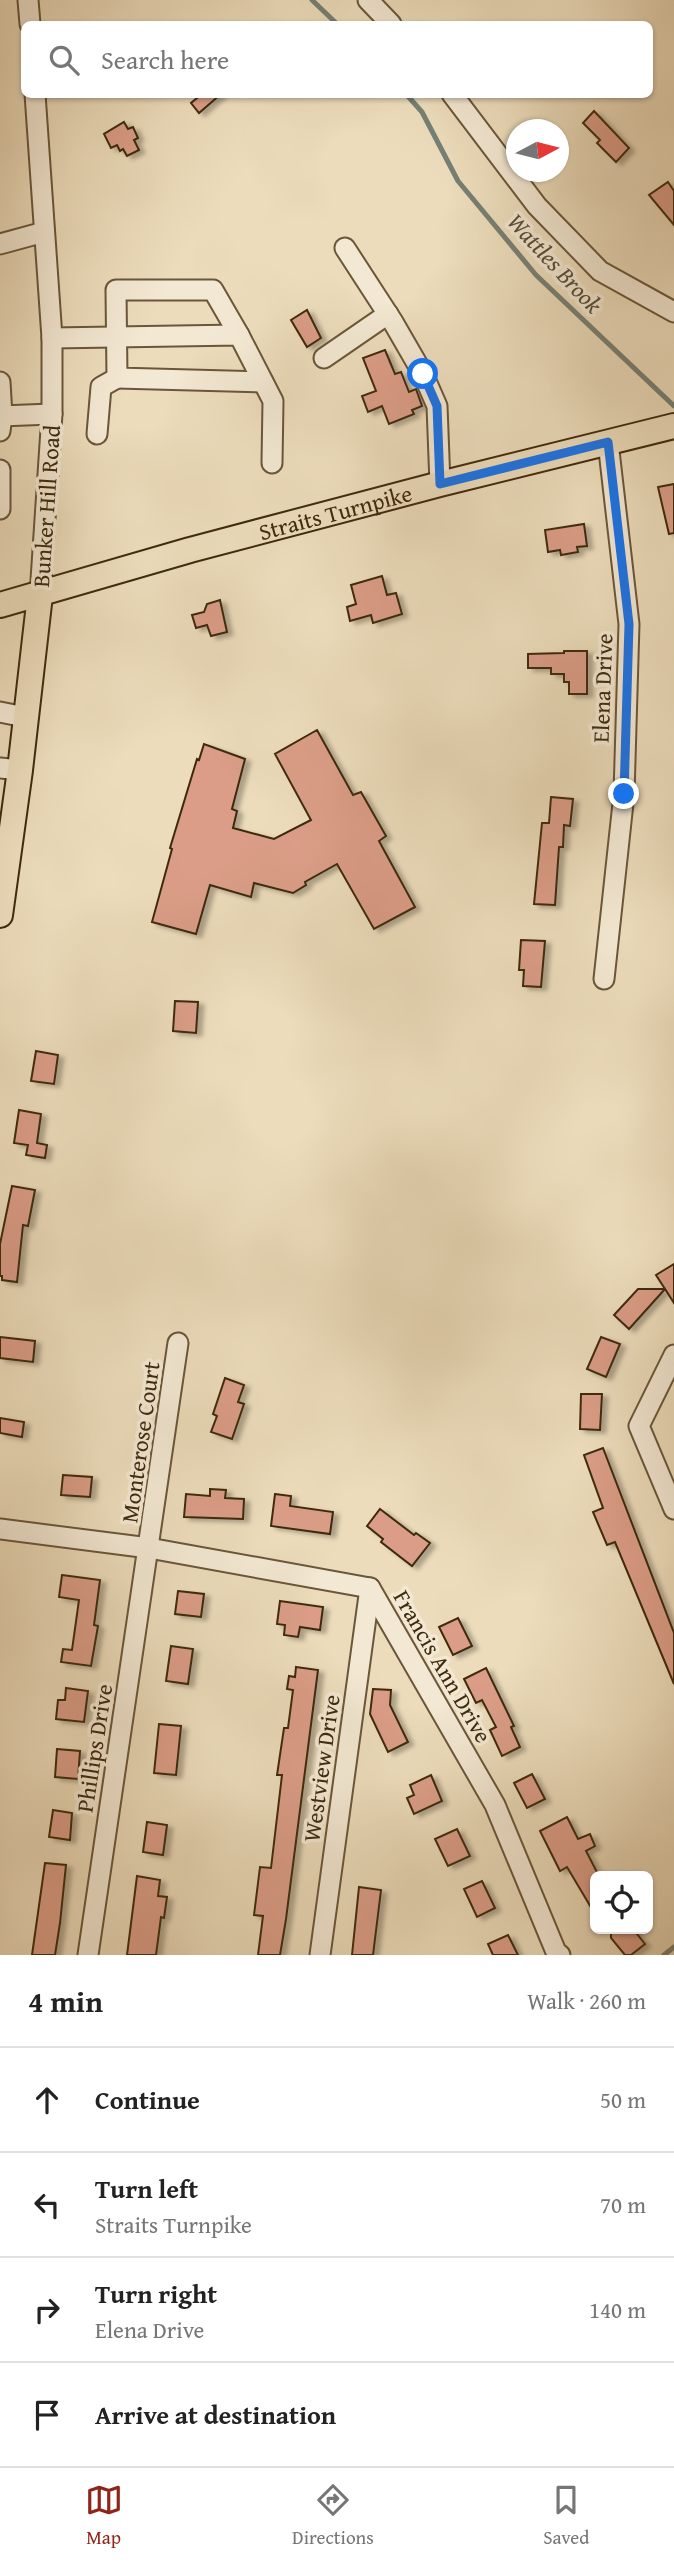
<!DOCTYPE html>
<meta charset="utf-8">
<style>
body{margin:0;font-family:"Gentium Book Plus",serif;background:#f6f6f6;color:#222}
.controls{position:absolute;right:21px;bottom:21px;display:grid;overflow:hidden;border-radius:10px;box-shadow:0 2px 5px #0004}
.controls button{width:63px;height:63px;display:grid;place-items:center;padding:0;border:0;border-bottom:2px solid #e0e0e0;background:#fff;color:#222;font:35px sans-serif}
.compass{position:absolute;left:506px;top:119px;width:63px;height:63px;border-radius:50%;background:#fff;box-shadow:0 2px 5px #0004;rotate:83deg}
.stop{position:absolute;width:21px;height:21px;margin:-16px;border:5px solid #1a73e8;border-radius:50%;background:#fff}
.stop.end{background:#1a73e8;border-color:#fff;box-shadow:0 2px 7px #0008}
.list{margin:0;padding:0;list-style:none}
h2{display:flex;justify-content:space-between;align-items:center;height:91px;margin:0;padding:0 28px;font-size:30px}
h2 small{font-size:23px;font-weight:400;color:#767676}
.list li{display:grid;grid-template-columns:46px 1fr auto;gap:21px;align-items:center;box-sizing:border-box;height:105px;padding:0 28px;border-top:2px solid #e0e0e0}
.list b{display:block;font-size:26px;white-space:nowrap}
.list p{margin:0;font-size:23px;white-space:nowrap;color:#767676}
.list em{font-size:23px;font-style:normal;color:#767676}
.icon{flex:none;width:38px;height:38px;fill:none;stroke:currentColor;stroke-width:2;stroke-linecap:round;stroke-linejoin:round}
.map{position:relative;flex:none;width:674px;height:1955px;overflow:hidden}
.search{position:absolute;background:#fff;box-shadow:0 2px 5px #0004;left:21px;right:21px;top:21px;height:77px;display:flex;align-items:center;gap:18px;box-sizing:border-box;padding:0 24px;border-radius:10px;color:#767676;font-size:26px}
.sheet{height:511px;background:#fff}
nav{display:flex;justify-content:space-around;align-items:center;box-sizing:border-box;height:98px;border-top:2px solid #e0e0e0;background:#fff;font-size:19px;color:#767676}
nav a{display:grid;justify-items:center;gap:4px}
nav .on{color:#8f2418}
.map>svg:first-child{display:block}
</style>
<div class="map">
<svg width="674" height="1955" viewBox="0 0 674 1955">
<defs>
<filter id="shadow"><feDropShadow dx="5.5" dy="3" stdDeviation="2" flood-color="#0004"/></filter>
</defs>
<rect width="100%" height="100%" fill="#ecdcbb"/>
<filter id="stains"><feTurbulence type="fractalNoise" baseFrequency=".00286" numOctaves="4"/><feColorMatrix values="0 0 0 0 .2 0 0 0 0 .09 0 0 0 0 .02 0 0 0 .5 -.17"/></filter>
<radialGradient id="worn" r=".72"><stop offset=".6" stop-color="#630" stop-opacity="0"/><stop offset="1" stop-color="#630" stop-opacity=".3"/></radialGradient>
<g fill="none" stroke-linecap="round" stroke-linejoin="round">
<!-- stream -->
<g stroke="#768075" stroke-width="5">
<polyline points="312,0 337,24"/>
<polyline points="406,94 422,112 458,181 536,275 674,406"/>
<polyline points="664,1955 674,1947"/>
</g>
</g>
<!-- building -->
<g fill="#db9d87" stroke="#3e2a0e" stroke-width="2" filter="url(#shadow)">
<polygon points="202,94 221,94 199,113 191,103"/>
<polygon points="594,111 629,148 616,162 597,143 600,140 583,123"/>
<polygon points="124,122 128,129 133,127 138,138 134,140 139,150 127,156 123,149 120,151 117,145 111,148 104,134"/>
<polygon points="668,182 674,191 674,225 649,195"/>
<polygon points="307,310 321,338 307,347 291,320"/>
<polygon points="385,350 395,374 401,372 409,392 416,389 422,406 412,410 414,414 389,424 382,406 368,412 362,396 376,391 363,358"/>
<polygon points="674,484 674,533 669,534 658,487"/>
<polygon points="584,524 587,546 577,547 578,552 561,555 560,550 548,552 545,530"/>
<polygon points="382,576 387,595 396,593 402,614 373,623 371,615 350,621 347,607 356,604 351,585"/>
<polygon points="220,600 227,632 211,636 207,625 196,628 192,615 204,612 207,604"/>
<polygon points="564,651 587,651 587,694 569,694 569,682 564,682 564,674 551,674 551,668 528,668 528,654 564,653"/>
<polygon points="317,730 353,795 361,792 386,836 379,841 415,907 374,929 337,864 305,882 306,885 293,893 254,883 251,897 210,885 196,934 152,922 172,849 170,848 197,759 199,760 204,744 245,759 232,809 237,811 233,828 274,839 311,820 275,754"/>
<polygon points="551,797 573,799 570,826 564,825 563,847 559,847 555,905 534,904 542,823 549,823"/>
<polygon points="521,940 545,941 541,987 523,986 524,970 519,970"/>
<polygon points="175,1001 198,1002 196,1033 173,1031"/>
<polygon points="36,1051 58,1055 54,1084 31,1081"/>
<polygon points="19,1110 41,1114 37,1143 47,1145 45,1158 26,1155 28,1145 14,1143"/>
<polygon points="12,1186 35,1190 28,1226 23,1225 17,1282 2,1280 2,1276 0,1276 0,1244"/>
<polygon points="674,1264 674,1303 665,1289 629,1329 614,1315 638,1289 665,1289 656,1275"/>
<polygon points="0,1337 35,1341 33,1362 0,1358"/>
<polygon points="601,1337 620,1344 606,1377 587,1369"/>
<polygon points="225,1378 244,1385 238,1402 244,1404 232,1439 211,1432 217,1416 213,1414"/>
<polygon points="581,1394 602,1394 600,1430 580,1429"/>
<polygon points="0,1418 24,1422 22,1437 0,1433"/>
<polygon points="603,1448 674,1633 674,1684 615,1542 607,1545 593,1512 603,1508 584,1455"/>
<polygon points="63,1475 92,1477 90,1497 61,1495"/>
<polygon points="210,1489 226,1490 225,1498 244,1499 243,1519 184,1517 186,1494 210,1496"/>
<polygon points="275,1494 291,1496 290,1506 333,1512 330,1534 271,1526"/>
<polygon points="380,1509 414,1535 416,1533 430,1543 412,1566 381,1542 383,1539 367,1526"/>
<polygon points="62,1575 100,1580 94,1625 98,1626 91,1666 61,1662 63,1649 72,1650 79,1600 59,1597"/>
<polygon points="178,1591 204,1594 201,1617 175,1614"/>
<polygon points="280,1601 323,1607 320,1630 300,1627 298,1637 284,1635 285,1625 277,1624"/>
<polygon points="458,1618 472,1646 453,1655 439,1627"/>
<polygon points="171,1646 193,1649 188,1684 166,1681"/>
<polygon points="296,1667 318,1670 286,1919 280,1955 258,1955 263,1916 254,1915 260,1867 271,1868 282,1775 277,1775 284,1728 288,1728 293,1690 287,1689 289,1676 295,1677"/>
<polygon points="486,1668 514,1726 511,1727 520,1747 502,1756 490,1730 496,1727 482,1700 476,1703 464,1679"/>
<polygon points="66,1688 88,1691 84,1722 56,1719 58,1700 65,1700"/>
<polygon points="373,1689 391,1690 390,1705 408,1742 388,1752 370,1714"/>
<polygon points="159,1724 181,1726 176,1775 154,1773"/>
<polygon points="57,1749 80,1751 78,1779 55,1777"/>
<polygon points="532,1774 545,1799 527,1808 514,1783"/>
<polygon points="431,1775 442,1801 414,1814 407,1798 414,1795 410,1785"/>
<polygon points="53,1810 72,1813 70,1840 49,1837"/>
<polygon points="567,1817 578,1839 590,1834 595,1846 586,1851 599,1876 595,1876 595,1914 567,1867 560,1871 540,1831"/>
<polygon points="147,1822 167,1825 163,1855 143,1852"/>
<polygon points="457,1829 470,1856 448,1866 435,1839"/>
<polygon points="45,1863 66,1865 60,1923 55,1955 32,1955"/>
<polygon points="137,1876 160,1880 158,1896 167,1897 164,1918 161,1917 156,1955 127,1955"/>
<polygon points="482,1881 495,1908 477,1917 464,1889"/>
<polygon points="359,1887 381,1890 373,1955 352,1955"/>
<polygon points="616,1929 633,1929 645,1944 631,1955 625,1955 611,1938 611,1933"/>
<polygon points="508,1935 518,1955 493,1955 488,1944"/>
</g>
<g fill="none" stroke-linecap="round" stroke-linejoin="round">
<defs>
<g id="minor">
<polyline points="28,0 30,24"/>
<polyline points="368,0 391,24"/>
<polyline points="35,94 52,338 52,414 40,595"/>
<polyline points="452,94 537,206 600,271 674,312"/>
<polyline points="0,244 44,232"/>
<polyline points="345,248 393,322 423,374 437,406 440,484"/>
<polyline points="239,335 213,290 116,290 117,378 263,382"/>
<polyline points="52,338 239,335 273,401 272,463"/>
<polyline points="324,358 388,314"/>
<polyline points="0,382 2,416 0,431"/>
<polyline points="0,416 52,414"/>
<polyline points="97,434 101,387 117,378"/>
<polyline points="0,470 0,509"/>
<polyline points="0,712 25,717"/>
<polyline points="0,768 20,770"/>
<polyline points="604,979 624,794 629,624 608,442"/>
<polyline points="674,1355 639,1426 674,1509"/>
<polyline points="0,1529 149,1548 370,1588 495,1805 556,1952 560,1955"/>
<polyline points="88,1955 178,1343"/>
<polyline points="320,1955 370,1588"/>
</g>
<g id="major">
<path id="s1" d="M0,605L190,550L440,484L674,426"/>
<polyline points="0,915 20,770 40,595"/>
</g>
</defs>
<!-- minor casing -->
<use href="#minor" stroke="#6a5639" stroke-width="23"/>
<!-- major casing -->
<use href="#major" stroke="#3e2a0e" stroke-width="28"/>
<!-- minor -->
<use href="#minor" stroke="#f3e8d3" stroke-width="19"/>
<!-- major -->
<use href="#major" stroke="#ecdcbb" stroke-width="24"/>
</g>
<g fill="none" stroke-linecap="round" stroke-linejoin="round">
<!-- route -->
<polyline stroke="#1a73e8" stroke-width="9" points="423,374 437,406 440,484 608,442 629,624 624,794"/>
</g>
<g text-anchor="middle" dominant-baseline="central" stroke-width="7" stroke-linejoin="round" paint-order="stroke">
<!-- street labels -->
<g font-size="23" fill="#3e2a0e" stroke="#f3e8d3">
<text transform="translate(46 506) rotate(-86)">Bunker Hill Road</text>
<text stroke="none"><textPath href="#s1" startOffset="348">Straits Turnpike</textPath></text>
<text transform="translate(602 688) rotate(-88)">Elena Drive</text>
<text transform="translate(140 1442) rotate(-82)">Monterose Court</text>
<text transform="translate(443 1666) rotate(60)">Francis Ann Drive</text>
<text transform="translate(94 1748) rotate(-81)">Phillips Drive</text>
<text transform="translate(321 1768) rotate(-82)">Westview Drive</text>
</g>
<!-- water labels -->
<g font-size="24" font-style="italic" fill="#564e39" stroke="#f3e8d3">
<text transform="translate(555 263) rotate(47)">Wattles Brook</text>
</g>
</g>
<rect width="100%" height="100%" filter="url(#stains)"/>
<rect width="100%" height="100%" fill="url(#worn)"/>
</svg>
<div class="controls">
<button><svg class="icon" aria-label="locate" viewBox="0 0 24 24"><circle cx="12" cy="12" r="6"/><path d="M12 2v4M12 18v4M2 12h4M18 12h4"/></svg></button>
</div>
<svg class="compass" viewBox="-18 -18 36 36"><path d="M0-13l5 13h-10z" fill="#e53935"/><path d="M0 13l5-13h-10z" fill="#767676"/></svg>
<div class="stop" style="left:423px;top:374px"></div>
<div class="stop end" style="left:624px;top:794px"></div>
<div class="search"><svg class="icon" aria-label="search" viewBox="0 0 24 24"><circle cx="10" cy="10" r="6"/><path d="M15 15l6 6"/></svg>Search here</div>
</div>
<section class="sheet">
<h2>4 min<small>Walk · 260 m</small></h2>
<ul class="list">
<li><svg class="icon" aria-label="ahead" viewBox="0 0 24 24"><path d="M12 20V5M6 11l6-6 6 6"/></svg><div><b>Continue</b></div><em>50 m</em></li>
<li><svg class="icon" aria-label="left" viewBox="0 0 24 24"><path d="M17 20v-9H6M10 6l-5 5 5 5"/></svg><div><b>Turn left</b><p>Straits Turnpike</p></div><em>70 m</em></li>
<li><svg class="icon" aria-label="right" viewBox="0 0 24 24"><path d="M7 20v-9h11M14 6l5 5-5 5"/></svg><div><b>Turn right</b><p>Elena Drive</p></div><em>140 m</em></li>
<li><svg class="icon" aria-label="arrive" viewBox="0 0 24 24"><path d="M6 21V4h12l-3 4 3 4H6"/></svg><div><b>Arrive at destination</b></div></li>
</ul>
</section>
<nav>
<a class="on"><svg class="icon" aria-label="map" viewBox="0 0 24 24"><path d="M3 6l6-2 6 2 6-2v14l-6 2-6-2-6 2zM9 4v14M15 6v14"/></svg>Map</a>
<a><svg class="icon" aria-label="directions" viewBox="0 0 24 24"><path d="M12 3l9 9-9 9-9-9zM9 14v-3h6M13 9l2 2-2 2"/></svg>Directions</a>
<a><svg class="icon" aria-label="saved" viewBox="0 0 24 24"><path d="M7 4h10v16l-5-4-5 4z"/></svg>Saved</a>
</nav>
